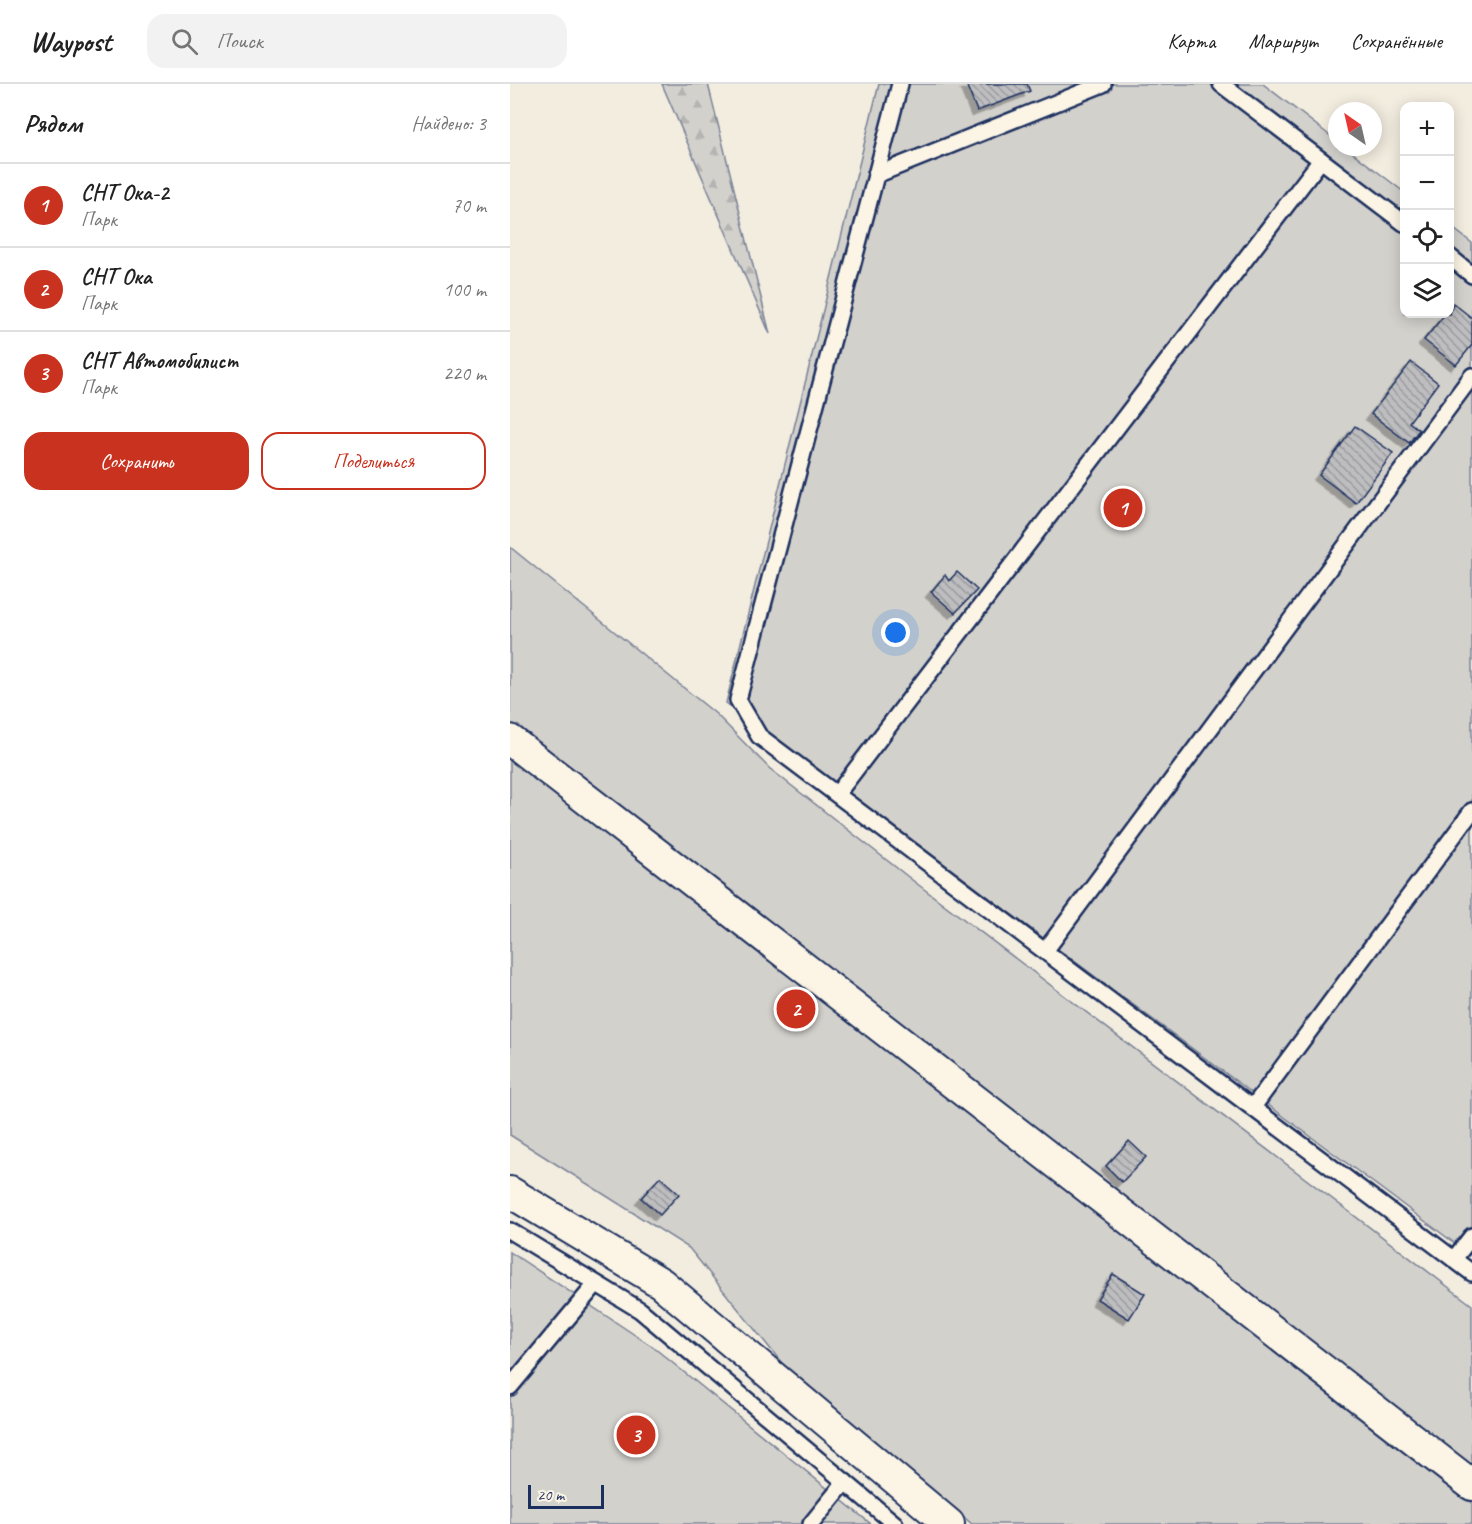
<!DOCTYPE html>
<html lang="ru">
<meta charset="utf-8">
<style>
body{margin:0;font-family:Caveat,sans-serif;background:#f2f2f2;color:#222}
.controls{position:absolute;right:18px;top:18px;display:grid;overflow:hidden;border-radius:12px;box-shadow:0 3px 15px #0003}
.controls button{width:54px;height:54px;display:grid;place-items:center;padding:0;border:0;border-bottom:2px solid #e0e0e0;background:#fff;color:#222;font:30px sans-serif}
.compass{position:absolute;left:818px;top:18px;width:54px;height:54px;border-radius:50%;background:#fff;box-shadow:0 3px 15px #0003;rotate:326deg}
.scale{position:absolute;left:18px;bottom:15px;width:76px;box-sizing:border-box;padding-left:6px;border:3px solid #1b2f5e;border-top:0;font-size:16px;line-height:21px;white-space:nowrap;color:#1b2f5e;-webkit-text-stroke:4px #fcf5e5;paint-order:stroke}
.you{position:absolute;left:386px;top:549px;width:21px;height:21px;margin:-15px;border:4px solid #fff;border-radius:50%;background:#1a73e8;box-shadow:0 0 0 9px #1a73e833}
.badge{display:grid;place-items:center;width:39px;height:39px;border-radius:50%;background:#c8321e;color:#fff;font-size:20px;font-weight:700}
.pin{position:absolute;translate:-50% -50%;border:3px solid #fff;box-shadow:0 2px 6px #0006}
.list{margin:0;padding:0;list-style:none}
h2{display:flex;justify-content:space-between;align-items:center;height:78px;margin:0;padding:0 24px;font-size:26px}
h2 small{font-size:20px;font-weight:400;color:#767676}
.list li{display:grid;grid-template-columns:39px 1fr auto;gap:18px;align-items:center;box-sizing:border-box;height:84px;padding:0 24px;border-top:2px solid #e0e0e0}
.list b{display:block;font-size:22px;white-space:nowrap}
.list p{margin:0;font-size:20px;white-space:nowrap;color:#767676}
.list em{font-size:20px;font-style:normal;color:#767676}
.actions{display:flex;gap:12px;padding:18px 24px}
.actions a{flex:1;padding:14px 0;border:2px solid #c8321e;border-radius:18px;text-align:center;font-size:21px;color:#c8321e}
.actions .main{background:#c8321e;color:#fff}
.icon{flex:none;width:33px;height:33px;fill:none;stroke:currentColor;stroke-width:2;stroke-linecap:round;stroke-linejoin:round}
.map{position:relative;flex:none;width:962px;height:1440px;overflow:hidden}
header{display:flex;align-items:center;gap:36px;box-sizing:border-box;height:84px;padding:0 30px;background:#fff;border-bottom:2px solid #e0e0e0}
header strong{font-size:28px}
nav{display:flex;gap:33px;margin-inline-start:auto;font-size:21px}
.search{width:420px;height:54px;background:#f2f2f2;display:flex;align-items:center;gap:15px;box-sizing:border-box;padding:0 21px;border-radius:18px;color:#767676;font-size:22px}
main{display:flex}
aside{flex:1;background:#fff}
.map>svg:first-child{display:block}
</style>
<header>
<strong>Waypost</strong>
<div class="search"><svg class="icon" aria-label="search" viewBox="0 0 24 24"><circle cx="10" cy="10" r="6"/><path d="M15 15l6 6"/></svg>Поиск</div>
<nav><a>Карта</a><a>Маршрут</a><a>Сохранённые</a></nav>
</header>
<main>
<aside>
<h2>Рядом<small>Найдено: 3</small></h2>
<ul class="list">
<li><span class="badge">1</span><div><b>СНТ Ока-2</b><p>Парк</p></div><em>70 m</em></li>
<li><span class="badge">2</span><div><b>СНТ Ока</b><p>Парк</p></div><em>100 m</em></li>
<li><span class="badge">3</span><div><b>СНТ Автомобилист</b><p>Парк</p></div><em>220 m</em></li>
</ul>
<div class="actions"><a class="main">Сохранить</a><a>Поделиться</a></div>
</aside>
<div class="map">
<svg width="962" height="1440" viewBox="0 0 962 1440">
<defs>
<pattern id="forest-firs" width="22" height="20" patternUnits="userSpaceOnUse" patternTransform="scale(1.5)"><rect width="22" height="20" fill="#d3d1cc"/><path d="M5 1l3.5 6h-7zM16 11l3.5 6h-7z" fill="#b5b4b2"/></pattern>
<pattern id="building-back-hatch" width="6" height="6" patternUnits="userSpaceOnUse" patternTransform="scale(1.5)"><rect width="6" height="6" fill="#bebec0"/><path d="M-1 5l2 2M0 0l6 6M5-1l2 2" fill="none" stroke="#9a9b9f"/></pattern>
<filter id="shadow"><feDropShadow dx="-5.5" dy="5.5" stdDeviation="0" flood-color="#0004"/></filter>
</defs>
<rect width="100%" height="100%" fill="#f3ede0"/>
<filter id="ink" filterUnits="userSpaceOnUse"><feTurbulence type="fractalNoise" baseFrequency=".0167" numOctaves="2"/><feDisplacementMap in="SourceGraphic" scale="12" xChannelSelector="R" yChannelSelector="G"/><feConvolveMatrix kernelMatrix="1 2 1 2 8 2 1 2 1" color-interpolation-filters="sRGB"/></filter>
<g filter="url(#ink)">
<!-- green -->
<g fill="#d3d1cc" stroke="#778095" stroke-width="1.5">
<polygon points="369,0 753,0 827,57 827,63 835,63 894,108 894,230 940,230 940,142 962,159 962,1172 216,619"/>
<polygon points="0,463 206,630 259,684 406,799 962,1221 962,1440 462,1440 271,1278 179,1164 0,1051"/>
<polygon points="0,1168 143,1263 361,1440 0,1440"/>
</g>
<!-- forest -->
<polygon fill="url(#forest-firs)" stroke="#778095" stroke-width="1.5" points="152,0 198,0 260,250"/>
<!-- building -->
<g fill="url(#building-back-hatch)" stroke="#1b2f5e" stroke-width="1.5" filter="url(#shadow)">
<polygon points="456,0 517,0 520,7 467,27"/>
<polygon points="943,219 962,234 962,261 946,281 914,256 935,230 940,230"/>
<polygon points="901,278 928,299 899,338 909,346 899,359 861,330"/>
<polygon points="845,342 883,369 846,419 809,391"/>
<polygon points="447,488 467,506 445,529 421,508 435,491 439,497"/>
<polygon points="619,1057 636,1073 612,1098 596,1082"/>
<polygon points="150,1093 169,1110 150,1131 131,1114"/>
<polygon points="603,1190 635,1210 619,1235 587,1215"/>
</g>
<g fill="none" stroke-linecap="round" stroke-linejoin="round">
<defs>
<g id="lane">
<polyline points="390,0 228,616 249,652 962,1189"/>
<polyline points="711,0 894,139"/>
<polyline points="366,91 593,0"/>
<polyline points="940,173 962,191"/>
<polyline points="327,710 811,76"/>
<polyline points="535,867 962,292"/>
<polyline points="743,1023 962,727"/>
<polyline points="0,1147 130,1226 385,1440"/>
<polyline points="944,1175 962,1152"/>
<polyline points="0,1303 86,1200"/>
<polyline points="301,1440 335,1398"/>
</g>
<g id="street">
<polyline points="0,656 962,1401"/>
<polyline points="0,1108 151,1199 439,1440"/>
</g>
</defs>
<!-- lane casing -->
<use href="#lane" stroke="#1b2f5e" stroke-width="20"/>
<!-- street casing -->
<use href="#street" stroke="#1b2f5e" stroke-width="34"/>
<!-- lane -->
<use href="#lane" stroke="#fcf5e5" stroke-width="15"/>
<!-- street -->
<use href="#street" stroke="#fcf5e5" stroke-width="30"/>
</g>
</g>
</svg>
<div class="controls">
<button>+</button>
<button>−</button>
<button><svg class="icon" aria-label="locate" viewBox="0 0 24 24"><circle cx="12" cy="12" r="6"/><path d="M12 2v4M12 18v4M2 12h4M18 12h4"/></svg></button>
<button><svg class="icon" aria-label="layers" viewBox="0 0 24 24"><path d="M12 4l9 5-9 5-9-5zM3 14l9 5 9-5"/></svg></button>
</div>
<svg class="compass" viewBox="-18 -18 36 36"><path d="M0-13l5 13h-10z" fill="#e53935"/><path d="M0 13l5-13h-10z" fill="#767676"/></svg>
<div class="scale">20 m</div>
<div class="you"></div>
<div class="pin badge" style="left:613px;top:424px">1</div>
<div class="pin badge" style="left:286px;top:925px">2</div>
<div class="pin badge" style="left:126px;top:1351px">3</div>
</div>
</main>
